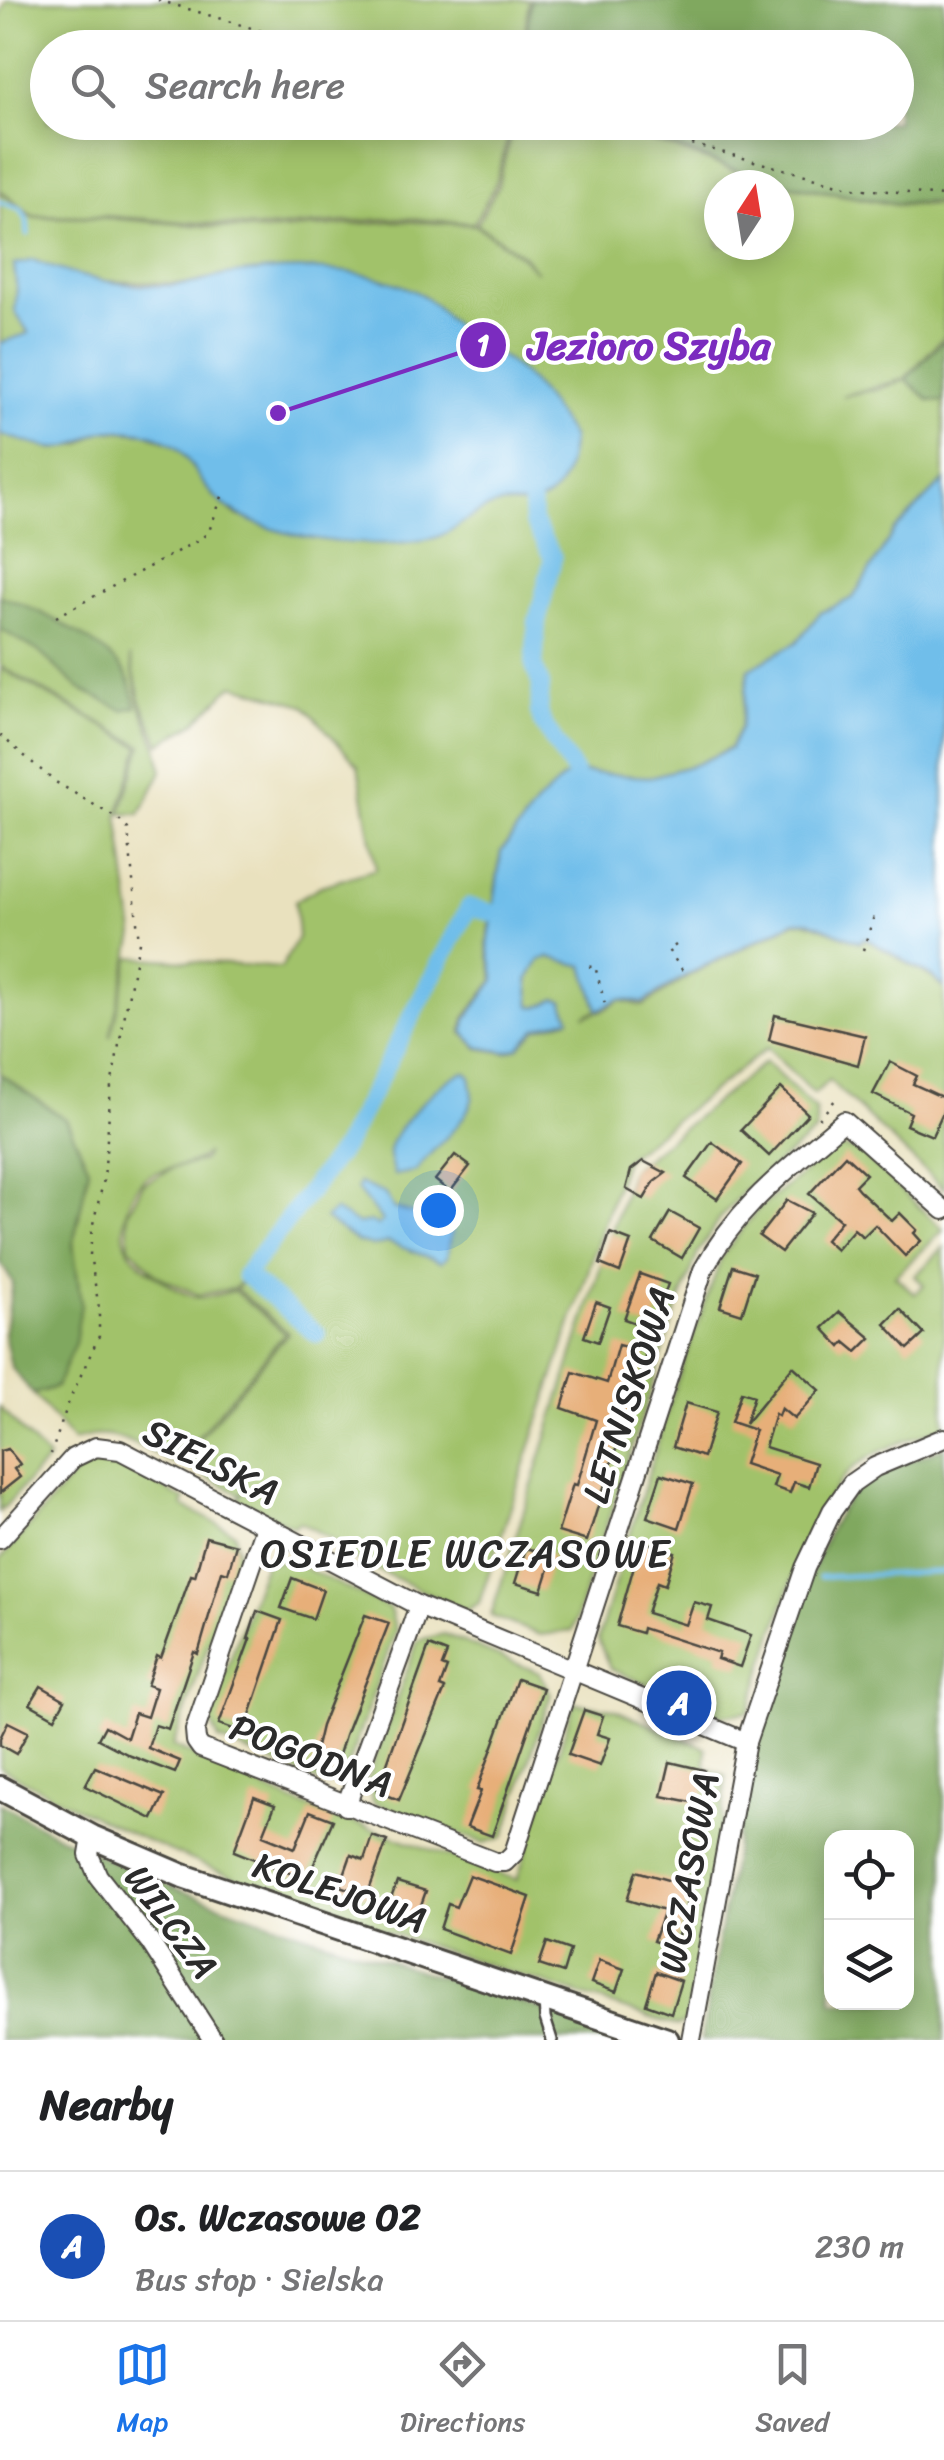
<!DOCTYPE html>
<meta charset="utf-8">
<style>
body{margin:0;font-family:Sriracha,sans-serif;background:#f2f2f2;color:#202124}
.controls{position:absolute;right:30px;bottom:30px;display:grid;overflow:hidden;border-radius:20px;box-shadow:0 5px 25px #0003}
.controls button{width:90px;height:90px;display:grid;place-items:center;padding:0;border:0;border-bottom:2px solid #e0e0e0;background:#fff;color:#202124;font:50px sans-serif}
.compass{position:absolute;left:704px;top:170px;width:90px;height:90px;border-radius:50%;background:#fff;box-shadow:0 5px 25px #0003;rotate:12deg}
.you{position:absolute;left:438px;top:1210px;width:35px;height:35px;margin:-25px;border:8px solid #fff;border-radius:50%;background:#1a73e8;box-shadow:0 0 0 15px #1a73e833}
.badge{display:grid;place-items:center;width:65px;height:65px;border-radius:50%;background:#1a73e8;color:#fff;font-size:32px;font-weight:700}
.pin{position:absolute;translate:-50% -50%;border:5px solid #fff;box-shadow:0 2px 10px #0006}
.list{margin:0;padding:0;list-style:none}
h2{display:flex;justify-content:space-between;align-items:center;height:130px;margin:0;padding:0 40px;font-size:42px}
h2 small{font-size:32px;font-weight:400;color:#757577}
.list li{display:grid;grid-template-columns:65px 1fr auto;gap:30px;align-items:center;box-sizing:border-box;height:150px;padding:0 40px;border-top:2px solid #e0e0e0}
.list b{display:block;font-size:38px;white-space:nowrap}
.list p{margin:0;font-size:32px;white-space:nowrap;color:#757577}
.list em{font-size:32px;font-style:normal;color:#757577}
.icon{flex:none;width:55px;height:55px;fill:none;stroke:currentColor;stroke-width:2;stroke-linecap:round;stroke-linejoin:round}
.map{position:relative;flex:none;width:944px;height:2040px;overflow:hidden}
.search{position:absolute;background:#fff;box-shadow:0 5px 25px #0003;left:30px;right:30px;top:30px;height:110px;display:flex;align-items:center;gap:25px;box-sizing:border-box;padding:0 35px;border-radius:55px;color:#757577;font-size:38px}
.sheet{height:280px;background:#fff}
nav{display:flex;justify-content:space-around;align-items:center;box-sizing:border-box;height:140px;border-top:2px solid #e0e0e0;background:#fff;font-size:28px;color:#757577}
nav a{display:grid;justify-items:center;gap:5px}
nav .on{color:#1a73e8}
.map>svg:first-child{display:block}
</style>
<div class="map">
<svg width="944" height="2040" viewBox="0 0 944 2040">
<rect width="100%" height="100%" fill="#fff"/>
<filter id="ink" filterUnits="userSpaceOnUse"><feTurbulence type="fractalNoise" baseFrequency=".01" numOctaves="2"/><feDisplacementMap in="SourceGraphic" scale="20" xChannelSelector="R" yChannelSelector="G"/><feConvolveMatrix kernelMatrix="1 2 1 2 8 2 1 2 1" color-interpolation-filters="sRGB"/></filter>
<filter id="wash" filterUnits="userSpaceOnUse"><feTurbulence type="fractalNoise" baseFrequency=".0048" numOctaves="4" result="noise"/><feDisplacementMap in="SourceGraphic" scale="40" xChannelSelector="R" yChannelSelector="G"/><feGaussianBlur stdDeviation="2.25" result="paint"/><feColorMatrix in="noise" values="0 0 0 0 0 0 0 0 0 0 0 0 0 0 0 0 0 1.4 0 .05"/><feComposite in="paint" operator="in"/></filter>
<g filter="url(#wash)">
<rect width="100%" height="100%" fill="#e9e1be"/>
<!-- green -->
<g fill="#a1c26b" stroke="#66764b" stroke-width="2.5" fill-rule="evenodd">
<polygon points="7,0 529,0 523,47 48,48 48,122 512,123 495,185 474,223 398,218 267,228 106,216 32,215 0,190 0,15"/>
<path d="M586,122L674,148L759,180L895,205H944V336L904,379L842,396L879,389L906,380L929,400L944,402V481L894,531L853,598L820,613L797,642L749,669L741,726L730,748L697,764L650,777L574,772L537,803L501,852L487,946L494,980L465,1018L462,1032L478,1048L506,1053L518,1048L537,1029L570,1019L562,1001L556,999L540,1007L531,1006L528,980L539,960L549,957L584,966L598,1010L584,1016L606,1009L620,1000L643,1006L690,975L796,922H808L861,943L864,938L934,979L944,990V1189L829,1080L814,1094L767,1048L625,1159L479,1603L465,1611L350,1557L354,1551L299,1522L294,1527L238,1499L244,1490L240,1494L179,1462L288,1333L236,1289L287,1226L235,1288L198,1295L158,1276L129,1246L127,1214L143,1184L173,1168L203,1161L207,1153C192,1169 161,1165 143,1180C128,1194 119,1227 127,1246C134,1264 177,1292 195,1297C206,1299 223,1293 234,1291L285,1333L175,1464C142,1447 111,1425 73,1441L33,1394L56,1387L81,1304L73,1244L89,1168L66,1119L0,1074V668L140,747L118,814L134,935L110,1037L130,957L281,968L298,937L295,901L321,886L376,869L358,766L304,705L233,685L195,723L160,744L141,702L130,656L139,703L157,746L162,771L140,814H120L142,746L0,666V434L53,449L81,444L103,430L146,433L179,446L213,496L236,515L323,540L438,537L466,517L496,505L494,349L455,327L423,295L225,275L189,284L105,281L64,273L32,261L14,266L17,290L16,312L29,334L0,343V192L31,217L105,218L266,231L397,221L475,225L522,257L537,272L523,255L477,224L498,186L514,123ZM719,185H779V245H719Z"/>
<polygon points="765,1062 816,1110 816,1131 742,1193 719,1219 698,1253 677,1309 572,1631 540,1635 491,1616 631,1170"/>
<path d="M835,1147L858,1150L944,1230L895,1276L915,1294L924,1285L915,1276L944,1247V1427C916,1437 883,1447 858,1464C808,1499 769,1652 749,1712L721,1716L610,1669L598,1639L675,1387L722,1256L757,1210Z"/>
<polygon points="0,1407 48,1459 0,1512"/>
<path d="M98,1460L119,1464L185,1500L183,1506L235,1533L239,1557L173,1746L289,1800L517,1880L574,1703L613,1709L706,1748V1768L726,1776L722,1823L686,2023L677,2026L630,2011C419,1941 192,1878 0,1767V1560L78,1470Z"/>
<polygon points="289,1560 390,1609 396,1630 344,1776 326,1785 219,1740 209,1718 265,1563"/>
<polygon points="444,1634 540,1673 551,1694 504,1837 484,1843 374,1803 366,1783 418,1640"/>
</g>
<!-- forest -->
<g fill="#80a85f" stroke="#566a45" stroke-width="2.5" fill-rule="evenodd">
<polygon points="531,0 944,0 944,202 895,203 759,179 676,147 592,123 896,122 896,48 525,47"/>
<polygon points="944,340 944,402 929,400 906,379"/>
<path d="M0,596C33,606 111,646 127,676C132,685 133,697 136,707L123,710L80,689L38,651L0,629Z"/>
<polygon points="0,1074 66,1120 89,1168 73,1244 81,1304 75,1343 56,1387 33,1394 11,1367 4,1334 13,1283 0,1262"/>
<path d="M944,1447V2040H701C729,1884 750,1726 809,1579C822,1547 835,1508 861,1486C879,1470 921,1457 944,1447ZM832,1838H906V2002H832Z"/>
<path d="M0,1803C113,1872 239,1913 364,1953C455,1982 547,2011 639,2040H0Z"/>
</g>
<!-- water -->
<g fill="#6fbeea" stroke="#4d748a" stroke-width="2.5">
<path d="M33,260C80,280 137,290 189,284C202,283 214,277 226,275C287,266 364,264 420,294C436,302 445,320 460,329C519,367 534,377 572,438C568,466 565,497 532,504C520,506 506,502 494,506C472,512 453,533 434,538C374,551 262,542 216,498C187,471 192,444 146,433C135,431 111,428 101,432C84,438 72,451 51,448C35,446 16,438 0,434V343L29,333L15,312L17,290L14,265Z"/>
<polygon points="944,481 944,988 935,978 864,937 860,942 809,921 795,921 686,975 643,1003 620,999 598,1010 584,966 549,957 540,960 528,980 531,1006 540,1007 556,999 563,1001 570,1018 537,1028 518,1048 506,1052 478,1047 464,1032 466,1020 495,980 488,946 501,852 537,803 563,778 574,772 650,777 697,764 730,749 741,726 749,669 797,642 820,613 853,598 894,531"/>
<path d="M465,1072L470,1076C471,1084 474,1093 472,1100C463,1128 432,1147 416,1171L394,1175C392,1167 388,1159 389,1151C391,1130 446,1074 465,1072Z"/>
<polygon points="359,1183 385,1194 393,1208 446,1224 452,1230 447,1257 441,1262 388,1242 374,1246 358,1242 325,1219 334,1210 357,1224 371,1222 378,1226 382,1221 357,1189"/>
</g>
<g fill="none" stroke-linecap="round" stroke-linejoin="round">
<!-- stream -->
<g stroke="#6fbeea" stroke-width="5">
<polyline points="0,202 21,209 27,220 28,234"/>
<polyline points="820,1577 944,1572"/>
</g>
<!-- canal -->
<g stroke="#6fbeea" stroke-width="18">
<polyline points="532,504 533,522 553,558 537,622 534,666 541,685 539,711 542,722 574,772"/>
<polyline points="317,1334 245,1275 344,1146 469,907 493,913"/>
</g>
</g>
<g id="blocks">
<!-- building -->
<g fill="#e7af79">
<polygon points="775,1015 865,1036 858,1065 769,1040"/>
<polygon points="890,1062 917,1076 913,1084 944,1098 944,1110 932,1136 906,1125 911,1113 873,1094"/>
<polygon points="781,1088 808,1114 769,1156 741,1130"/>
<polygon points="712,1142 742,1164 717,1199 686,1178"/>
<polygon points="455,1155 470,1166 450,1192 435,1180"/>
<polygon points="845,1155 866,1174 855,1185 859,1190 892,1221 900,1213 917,1230 914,1233 921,1241 905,1256 875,1225 863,1237 854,1229 836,1250 825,1240 841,1221 809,1194"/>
<polygon points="643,1161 666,1173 654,1182 644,1199 626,1189 631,1170"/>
<polygon points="787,1200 812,1213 781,1252 759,1236"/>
<polygon points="670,1212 699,1228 682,1258 653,1241"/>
<polygon points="610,1233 631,1241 620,1272 600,1264"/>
<polygon points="733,1266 755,1273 742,1314 720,1307"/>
<polygon points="640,1274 668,1284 652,1329 624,1319"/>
<polygon points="596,1302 610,1307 598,1342 584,1337"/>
<polygon points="900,1309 924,1334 908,1349 885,1324"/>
<polygon points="840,1312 871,1338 857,1352 845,1342 841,1347 823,1328"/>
<polygon points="618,1345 645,1352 645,1358 587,1541 558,1532 573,1484 577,1485 596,1420 562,1408 573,1372 607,1383"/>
<polygon points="793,1366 820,1390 794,1419 781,1408 778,1416 775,1414 765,1447 816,1463 809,1487 794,1482 790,1493 773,1487 777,1475 744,1464 755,1430 731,1422 741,1392 754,1396 745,1424"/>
<polygon points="686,1403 717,1412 703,1457 673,1447"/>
<polygon points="8,1449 20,1464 14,1469 20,1477 0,1493 0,1451"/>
<polygon points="661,1474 693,1484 679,1528 647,1517"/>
<polygon points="206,1537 236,1545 228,1573 222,1571 198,1654 194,1652 168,1729 155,1725 148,1748 180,1761 175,1773 131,1756 98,1739 105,1726 127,1738 135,1713 147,1717 156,1688 147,1685 157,1656 161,1658 191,1575 195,1576"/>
<polygon points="641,1541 675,1552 665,1585 657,1582 647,1613 686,1625 694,1602 712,1607 708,1620 751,1635 740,1667 717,1659 719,1653 642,1628 641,1633 617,1626"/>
<polygon points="526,1548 553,1556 542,1591 515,1583"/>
<polygon points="292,1578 323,1590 313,1619 281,1608"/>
<polygon points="257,1611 282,1620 244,1733 219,1724 250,1639 248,1639"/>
<polygon points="365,1615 389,1623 345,1735 332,1778 310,1772 321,1726"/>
<polygon points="429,1646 447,1653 442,1666 447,1668 440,1687 445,1689 399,1800 377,1791"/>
<polygon points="517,1679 543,1688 492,1836 467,1827 481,1791 477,1790"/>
<polygon points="41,1686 65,1700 55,1718 30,1704"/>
<polygon points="584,1710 603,1716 597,1734 610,1738 600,1766 568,1755"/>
<polygon points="8,1722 28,1732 16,1754 0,1745 0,1738"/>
<polygon points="670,1762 704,1770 701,1782 706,1783 702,1804 662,1796"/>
<polygon points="95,1767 164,1796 153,1819 85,1786"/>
<polygon points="254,1797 275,1805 263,1835 295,1848 310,1811 333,1820 307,1880 234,1851"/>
<polygon points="372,1836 387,1841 367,1896 340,1886 351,1855 364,1860"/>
<polygon points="636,1871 693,1887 674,1948 653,1941 664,1911 627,1900"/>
<polygon points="469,1875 530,1897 511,1955 440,1929 448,1904 456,1907"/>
<polygon points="397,1882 426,1891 415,1922 386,1912"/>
<polygon points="547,1942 570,1950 563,1973 539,1965"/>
<polygon points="599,1960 624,1969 616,1992 591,1983"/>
<polygon points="656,1972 681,1981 671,2013 646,2004"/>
</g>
</g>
</g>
<g filter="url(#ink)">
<use href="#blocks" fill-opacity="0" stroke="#484641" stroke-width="2.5"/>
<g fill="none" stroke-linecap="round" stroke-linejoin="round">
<defs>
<polyline id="service" points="544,1999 545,2018 552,2040"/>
<g id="minor">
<path d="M265,1526L195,1730L196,1741L201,1748L495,1862H505L514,1853L703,1270C739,1204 788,1169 844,1121L944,1210"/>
<polyline points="0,1539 73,1458 96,1447 120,1450 419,1606 746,1742"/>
<polyline points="346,1806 419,1606"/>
<polyline points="92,1837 89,1855 98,1876 150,1942 213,2040"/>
<polyline points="691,2040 746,1742 805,1568 832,1511 852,1483 875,1467 944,1438"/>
</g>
<polyline id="tertiary" points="0,1788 92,1837 183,1876 667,2040"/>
</defs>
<!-- service casing -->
<use href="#service" stroke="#484641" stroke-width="14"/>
<!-- minor casing -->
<use href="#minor" stroke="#484641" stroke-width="22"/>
<!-- tertiary casing -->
<use href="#tertiary" stroke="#484641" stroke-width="28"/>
<!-- path -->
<g stroke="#484641" stroke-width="2.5" stroke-dasharray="2.5 8" stroke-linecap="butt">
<polyline points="158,0 318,48"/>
<polyline points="611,122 853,188 944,196"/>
<polyline points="56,617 202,538 209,531 223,494"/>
<polyline points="0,735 54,781 118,819 128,829 139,942 111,1086 104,1179 92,1228 90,1255 99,1308 99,1336 69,1401 51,1454"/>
<polyline points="676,945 668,950 686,975"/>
<polyline points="863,950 874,916"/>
<polyline points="589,967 595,966 606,1008"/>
<polyline points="819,1119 836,1099 840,1102"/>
</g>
<!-- service -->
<use href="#service" stroke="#fff" stroke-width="9"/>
<!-- minor -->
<use href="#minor" stroke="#fff" stroke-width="18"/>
<!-- tertiary -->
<use href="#tertiary" stroke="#fff" stroke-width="22"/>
</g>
</g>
<g text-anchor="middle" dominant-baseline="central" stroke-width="8" stroke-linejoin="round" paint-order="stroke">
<!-- street labels -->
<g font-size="38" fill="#2b2b2b" stroke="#fff">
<text transform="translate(629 1395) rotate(-72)">LETNISKOWA</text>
<text transform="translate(211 1462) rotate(27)">SIELSKA</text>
<text transform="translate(311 1756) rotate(21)">POGODNA</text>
<text transform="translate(689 1873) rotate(-80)">WCZASOWA</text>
<text transform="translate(340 1893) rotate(19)">KOLEJOWA</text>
<text transform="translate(171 1922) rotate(54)">WILCZA</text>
</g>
<!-- neighbourhood labels -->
<g font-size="40" letter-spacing="2.5" fill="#2b2b2b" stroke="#fff">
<text x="466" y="1553">OSIEDLE WCZASOWE</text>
</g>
</g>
<!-- callouts -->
<path fill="none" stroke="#7b2cbf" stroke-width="4" d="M278 413L483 345"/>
<g fill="#7b2cbf" stroke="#fff" stroke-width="4">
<circle cx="278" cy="413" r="10"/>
<circle cx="483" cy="345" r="25"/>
</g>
<g font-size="30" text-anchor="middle" font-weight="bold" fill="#fff">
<text x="483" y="355">1</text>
</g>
<g font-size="40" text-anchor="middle" font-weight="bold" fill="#7b2cbf" stroke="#fff" stroke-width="8" stroke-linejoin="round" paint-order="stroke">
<text x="649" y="359">Jezioro Szyba</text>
</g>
</svg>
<div class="controls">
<button><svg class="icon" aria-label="locate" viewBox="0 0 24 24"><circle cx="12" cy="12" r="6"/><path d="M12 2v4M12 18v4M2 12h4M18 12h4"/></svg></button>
<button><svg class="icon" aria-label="layers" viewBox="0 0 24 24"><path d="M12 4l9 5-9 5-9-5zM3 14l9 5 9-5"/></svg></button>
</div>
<svg class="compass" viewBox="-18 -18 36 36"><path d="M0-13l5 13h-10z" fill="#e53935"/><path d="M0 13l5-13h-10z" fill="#757577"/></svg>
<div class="you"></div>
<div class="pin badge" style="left:679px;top:1703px;background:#1a4fb4">A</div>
<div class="search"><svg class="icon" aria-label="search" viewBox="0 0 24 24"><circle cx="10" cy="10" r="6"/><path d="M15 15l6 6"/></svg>Search here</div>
</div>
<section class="sheet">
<h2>Nearby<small></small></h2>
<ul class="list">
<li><span class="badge" style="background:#1a4fb4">A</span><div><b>Os. Wczasowe 02</b><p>Bus stop · Sielska</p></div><em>230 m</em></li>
</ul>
</section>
<nav>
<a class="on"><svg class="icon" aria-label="map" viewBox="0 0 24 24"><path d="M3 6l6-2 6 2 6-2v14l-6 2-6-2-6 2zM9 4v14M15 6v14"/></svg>Map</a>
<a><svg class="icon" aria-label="directions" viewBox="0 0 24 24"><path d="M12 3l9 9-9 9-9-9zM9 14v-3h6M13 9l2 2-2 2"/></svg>Directions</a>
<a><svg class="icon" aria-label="saved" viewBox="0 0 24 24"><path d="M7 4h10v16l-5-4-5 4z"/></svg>Saved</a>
</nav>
